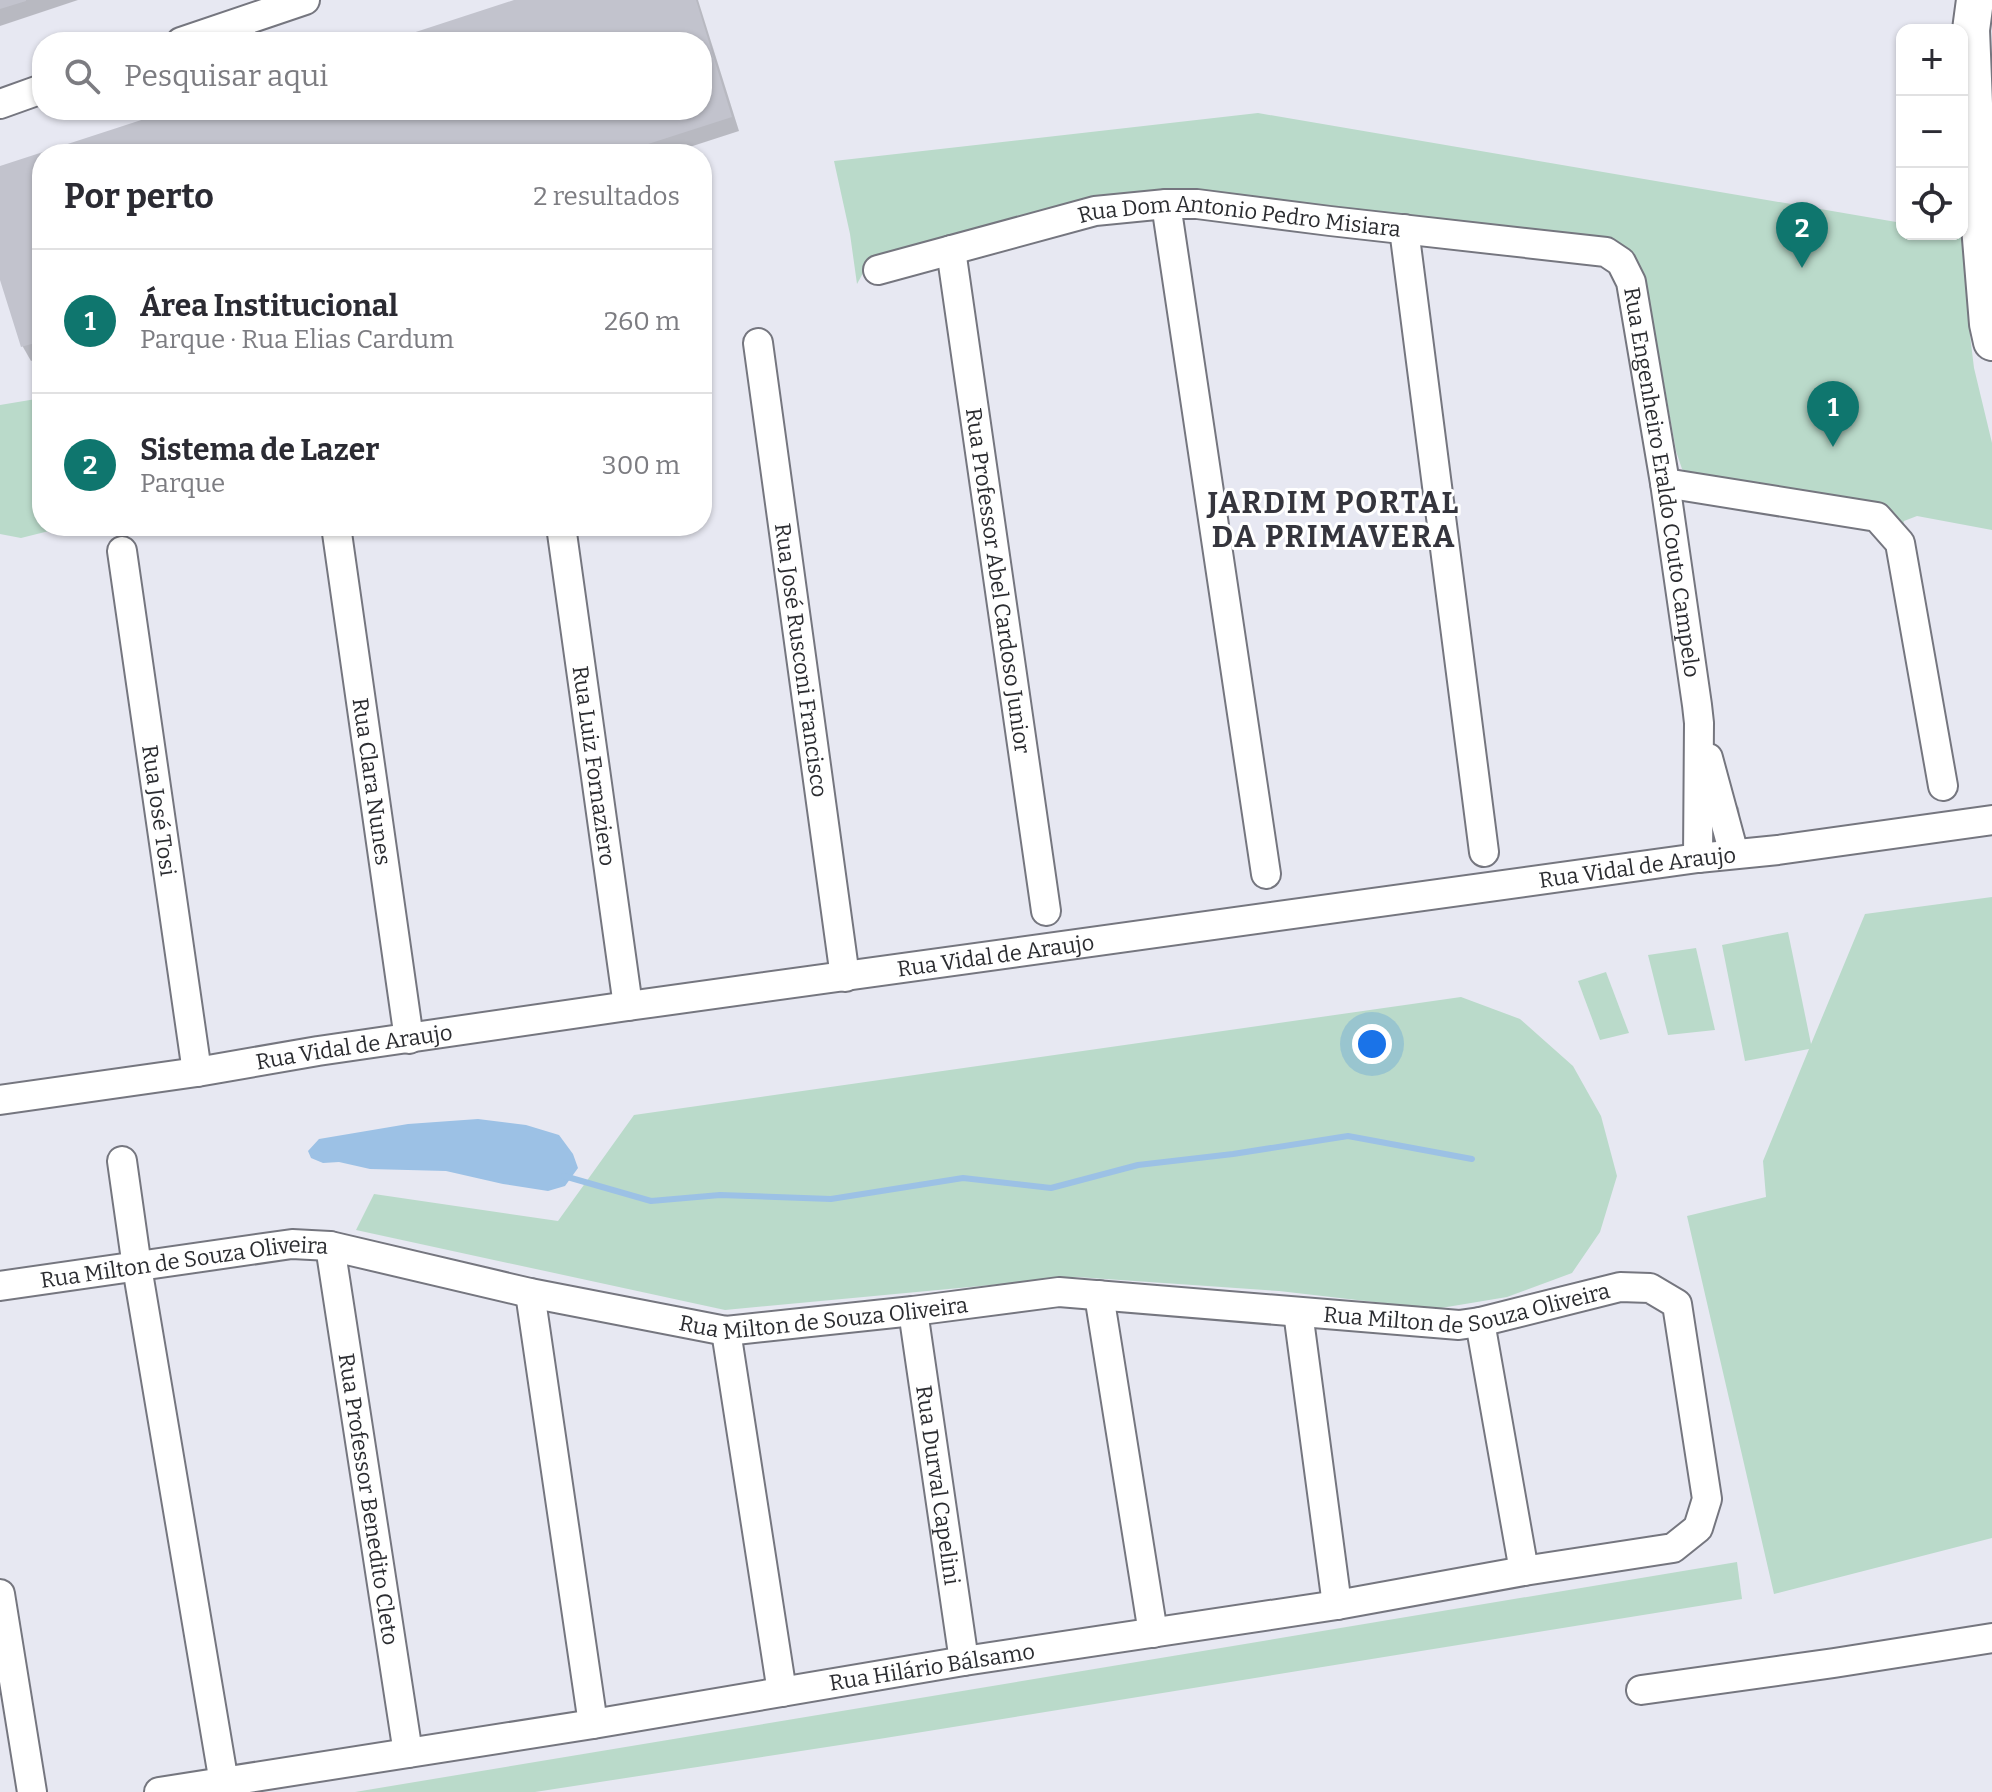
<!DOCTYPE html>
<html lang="pt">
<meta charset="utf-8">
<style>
body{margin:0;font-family:Bitter,serif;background:#f2f2f3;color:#2b2b33}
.controls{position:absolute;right:24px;top:24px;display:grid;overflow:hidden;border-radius:16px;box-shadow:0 2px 6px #0004}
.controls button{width:72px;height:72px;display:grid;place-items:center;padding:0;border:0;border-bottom:2px solid #e1e1e2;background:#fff;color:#2b2b33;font:40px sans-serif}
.you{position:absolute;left:1372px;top:1044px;width:28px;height:28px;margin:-20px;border:6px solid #fff;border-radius:50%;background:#1a73e8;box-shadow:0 0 0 12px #1a73e833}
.badge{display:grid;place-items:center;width:52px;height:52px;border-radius:50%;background:#0f766e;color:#fff;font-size:26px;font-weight:700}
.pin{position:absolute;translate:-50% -66px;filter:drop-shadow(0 2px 4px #0008)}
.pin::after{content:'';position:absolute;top:42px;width:28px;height:24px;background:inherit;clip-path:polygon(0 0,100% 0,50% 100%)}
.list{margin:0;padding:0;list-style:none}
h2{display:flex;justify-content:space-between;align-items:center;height:104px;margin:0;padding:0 32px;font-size:34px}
h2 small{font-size:26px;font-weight:400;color:#7c7c81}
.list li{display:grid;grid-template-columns:52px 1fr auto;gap:24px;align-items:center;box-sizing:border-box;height:144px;padding:0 32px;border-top:2px solid #e1e1e2}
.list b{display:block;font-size:30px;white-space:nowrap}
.list p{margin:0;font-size:26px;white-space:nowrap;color:#7c7c81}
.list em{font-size:26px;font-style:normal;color:#7c7c81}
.icon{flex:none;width:44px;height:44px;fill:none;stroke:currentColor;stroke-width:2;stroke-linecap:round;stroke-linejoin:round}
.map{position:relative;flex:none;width:1992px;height:1792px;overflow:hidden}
.search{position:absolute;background:#fff;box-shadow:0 2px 6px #0004;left:32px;top:32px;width:680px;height:88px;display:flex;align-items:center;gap:20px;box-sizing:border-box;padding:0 28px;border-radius:32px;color:#7c7c81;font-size:30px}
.panel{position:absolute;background:#fff;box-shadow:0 2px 6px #0004;left:32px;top:144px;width:680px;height:392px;border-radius:32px}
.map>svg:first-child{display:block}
</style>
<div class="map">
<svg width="1992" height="1792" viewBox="0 0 1992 1792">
<rect width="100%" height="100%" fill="#e7e8f2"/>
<!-- green -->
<g fill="#badaca">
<polygon points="1258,113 1902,223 1902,234 1968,234 1970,335 1974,368 1992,443 1992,530 1917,516 1904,521 1901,533 1692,474 1682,469 1676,451 1647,289 1632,263 1171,193 1145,192 1120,195 868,264 857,284 850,234 834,161"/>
<polygon points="42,398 42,526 69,526 21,538 0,534 0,405"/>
<polygon points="1992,897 1992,1538 1774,1594 1687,1216 1766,1197 1763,1161 1809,1049 1745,1061 1722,945 1788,932 1811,1044 1865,914"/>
<polygon points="1696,948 1715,1030 1668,1035 1648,955"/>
<polygon points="1606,972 1629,1033 1600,1040 1578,981"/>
<polygon points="1461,997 1520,1019 1573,1066 1601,1116 1617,1176 1600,1232 1572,1273 1507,1297 1435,1309 1279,1291 1077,1277 725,1310 356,1230 374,1194 558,1221 634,1115"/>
<polygon points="1737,1562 1742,1599 879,1739 535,1792 355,1792"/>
</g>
<!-- water -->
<polygon fill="#9cc1e5" points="478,1119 526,1125 559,1135 573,1154 578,1168 565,1186 548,1191 503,1184 446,1171 370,1169 339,1162 323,1163 311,1158 308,1151 319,1139 408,1124"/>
<!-- shadow -->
<g fill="#0003">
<polygon points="0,0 78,0 0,26"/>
<polygon points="520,0 698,0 739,131 668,154 42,154 179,110 702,110 702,42 390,42"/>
<polygon points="42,154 42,357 31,361 23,347 0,274 0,168"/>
<polygon points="1735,802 1739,808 1741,829 1696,834 1690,807"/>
</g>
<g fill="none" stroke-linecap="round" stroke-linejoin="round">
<!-- stream -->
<polyline stroke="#9cc1e5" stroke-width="6" points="564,1176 651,1201 720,1195 831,1199 963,1178 1051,1188 1138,1165 1233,1154 1348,1136 1472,1159"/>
</g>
<!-- building -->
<g fill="#c2c3cd">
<polygon points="0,0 26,0 26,1 0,9"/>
<polygon points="514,0 696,0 732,117 617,154 42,154 42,341 21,347 0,280 0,166 172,110 702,110 702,42 385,42"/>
</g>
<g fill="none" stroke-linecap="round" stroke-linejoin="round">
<defs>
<g id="minor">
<polyline points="181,42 305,0"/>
<polyline points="0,104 42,89"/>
<polyline points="1166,204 1266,874"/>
<polyline points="1404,229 1484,852"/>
<path id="s1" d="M951,250L1046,911"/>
<path id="s2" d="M878,270L1095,211L1166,204H1197L1330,221L1606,252L1621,262L1631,282L1665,483L1697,705L1699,723L1698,858"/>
<path id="s3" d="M758,343L845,977"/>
<polyline points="1665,483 1877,517 1900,543 1943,786"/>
<path id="s4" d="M336,526L409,1039"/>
<path id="s5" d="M561,526L628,1006"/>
<path id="s6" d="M122,551L197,1072"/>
<polyline points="1708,758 1734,854"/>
<path id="s7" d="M0,1100L197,1072L318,1051L628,1006L1698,858L1778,850L1992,820"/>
<polyline points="122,1161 137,1267 224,1783"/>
<path id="s8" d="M330,1246L408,1753"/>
<path id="s9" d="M0,1286L292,1244L330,1246L530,1293L726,1331L913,1311L1059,1292L1459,1325L1480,1322L1620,1287L1650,1288L1677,1304L1707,1499L1698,1528L1673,1548L1524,1571L1337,1605L964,1661L593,1724L159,1792"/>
<polyline points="530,1293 593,1724"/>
<polyline points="1099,1295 1153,1633"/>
<path id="s10" d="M913,1311L964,1661"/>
<polyline points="1298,1312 1337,1605"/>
<polyline points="1480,1322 1524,1571"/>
<polyline points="726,1331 782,1692"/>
<polyline points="0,1594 32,1792"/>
<polyline points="1641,1690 1834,1663 1992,1638"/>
</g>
<polyline id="major" points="1975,0 1971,30 1978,202 1988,324 1992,342"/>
</defs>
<!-- minor casing -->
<use href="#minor" stroke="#75767f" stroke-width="32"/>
<!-- major casing -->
<use href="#major" stroke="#75767f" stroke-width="40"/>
<!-- minor -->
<use href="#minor" stroke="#fff" stroke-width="28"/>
<!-- major -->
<use href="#major" stroke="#fff" stroke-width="36"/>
</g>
<g text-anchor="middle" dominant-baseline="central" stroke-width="6" stroke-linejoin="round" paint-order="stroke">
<!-- street labels -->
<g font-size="22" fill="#2b2c30" stroke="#fff">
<text stroke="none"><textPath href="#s2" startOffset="370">Rua Dom Antonio Pedro Misiara</textPath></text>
<text stroke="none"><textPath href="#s2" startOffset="982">Rua Engenheiro Eraldo Couto Campelo</textPath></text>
<text stroke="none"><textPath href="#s1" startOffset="334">Rua Professor Abel Cardoso Junior</textPath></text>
<text stroke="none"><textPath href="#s3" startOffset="320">Rua José Rusconi Francisco</textPath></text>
<text stroke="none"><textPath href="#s5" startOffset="242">Rua Luiz Fornaziero</textPath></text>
<text stroke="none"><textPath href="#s4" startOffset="258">Rua Clara Nunes</textPath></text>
<text stroke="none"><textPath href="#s6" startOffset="262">Rua José Tosi</textPath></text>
<text stroke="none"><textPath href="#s7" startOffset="1654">Rua Vidal de Araujo</textPath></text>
<text stroke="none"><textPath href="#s7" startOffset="1006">Rua Vidal de Araujo</textPath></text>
<text stroke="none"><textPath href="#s7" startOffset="358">Rua Vidal de Araujo</textPath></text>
<text stroke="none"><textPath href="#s9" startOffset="186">Rua Milton de Souza Oliveira</textPath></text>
<text stroke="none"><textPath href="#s9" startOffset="1484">Rua Milton de Souza Oliveira</textPath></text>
<text stroke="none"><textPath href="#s9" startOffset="836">Rua Milton de Souza Oliveira</textPath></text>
<text stroke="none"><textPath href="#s10" startOffset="176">Rua Durval Capelini</textPath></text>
<text stroke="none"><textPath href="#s8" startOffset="256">Rua Professor Benedito Cleto</textPath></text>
<text transform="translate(932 1667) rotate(-9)">Rua Hilário Bálsamo</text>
</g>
<!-- district labels -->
<g font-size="30" font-weight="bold" letter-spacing="2" fill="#35353d" stroke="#fff">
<text x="1334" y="503">JARDIM PORTAL<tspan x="1334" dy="34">DA PRIMAVERA</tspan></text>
</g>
</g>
</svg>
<div class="controls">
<button>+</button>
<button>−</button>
<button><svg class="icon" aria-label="locate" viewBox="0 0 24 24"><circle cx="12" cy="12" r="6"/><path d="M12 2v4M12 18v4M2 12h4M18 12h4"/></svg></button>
</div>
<div class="you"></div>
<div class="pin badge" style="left:1833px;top:447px">1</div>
<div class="pin badge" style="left:1802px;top:268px">2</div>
<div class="search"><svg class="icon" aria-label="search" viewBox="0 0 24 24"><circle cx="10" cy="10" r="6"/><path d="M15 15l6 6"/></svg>Pesquisar aqui</div>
<section class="panel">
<h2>Por perto<small>2 resultados</small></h2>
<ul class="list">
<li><span class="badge">1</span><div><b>Área Institucional</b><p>Parque · Rua Elias Cardum</p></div><em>260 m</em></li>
<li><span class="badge">2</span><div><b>Sistema de Lazer</b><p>Parque</p></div><em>300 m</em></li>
</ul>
</section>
</div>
